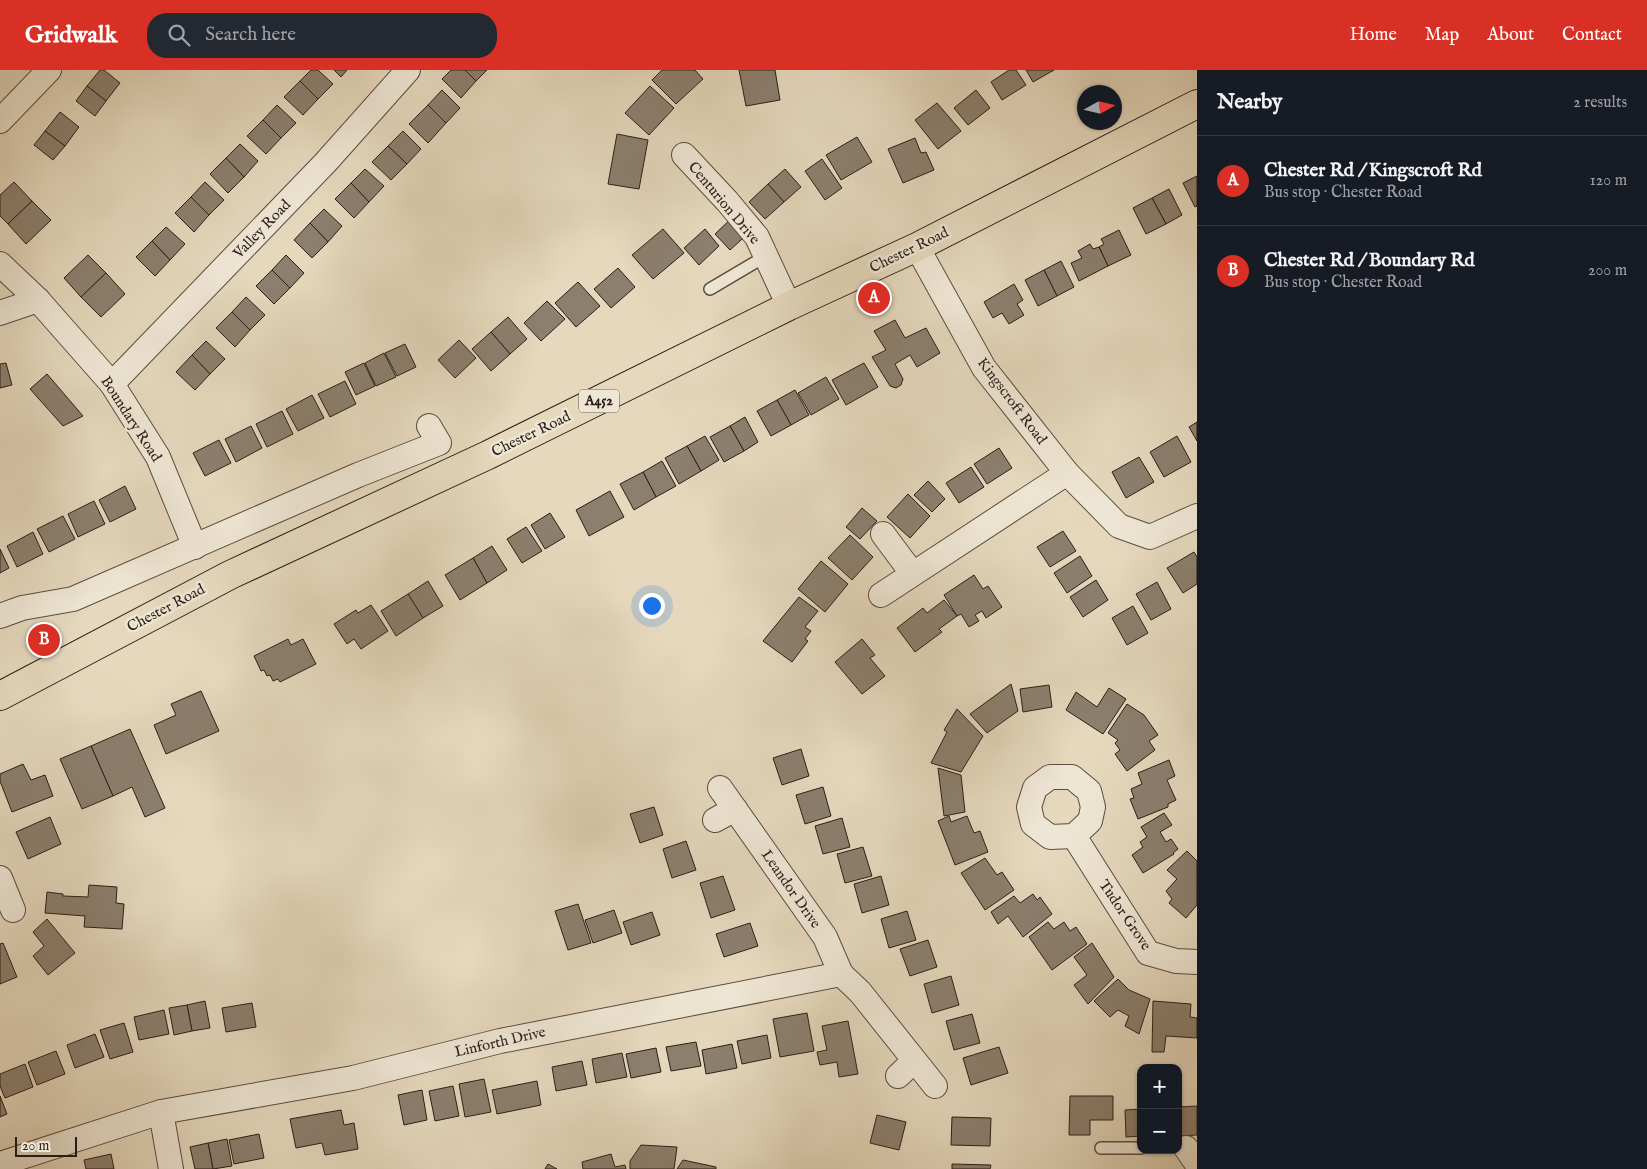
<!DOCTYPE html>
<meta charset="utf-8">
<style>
body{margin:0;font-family:"IM FELL English",serif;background:#242831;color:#f1f3f6}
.controls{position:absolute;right:15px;bottom:15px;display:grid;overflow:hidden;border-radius:10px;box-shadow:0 1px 4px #0004}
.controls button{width:45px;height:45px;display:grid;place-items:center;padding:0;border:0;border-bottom:1px solid #363941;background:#171b24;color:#f1f3f6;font:25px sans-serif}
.compass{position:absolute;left:1077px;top:15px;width:45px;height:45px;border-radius:50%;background:#171b24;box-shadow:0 1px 4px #0004;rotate:82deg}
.scale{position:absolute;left:15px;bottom:12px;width:62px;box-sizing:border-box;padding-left:5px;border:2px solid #2b1e18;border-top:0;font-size:14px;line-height:18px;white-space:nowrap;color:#2b1e18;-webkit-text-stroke:4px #eee6d4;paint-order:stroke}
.you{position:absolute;left:651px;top:535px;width:18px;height:18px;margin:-12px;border:4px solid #fff;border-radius:50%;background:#1a73e8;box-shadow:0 0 0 8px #1a73e833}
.badge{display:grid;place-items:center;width:32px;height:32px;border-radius:50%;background:#d93025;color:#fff;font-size:16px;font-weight:700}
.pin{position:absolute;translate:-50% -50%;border:2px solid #fff;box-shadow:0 1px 5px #0006}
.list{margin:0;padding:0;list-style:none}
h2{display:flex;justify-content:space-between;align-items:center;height:65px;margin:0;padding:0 20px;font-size:21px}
h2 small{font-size:16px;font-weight:400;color:#9ea1a6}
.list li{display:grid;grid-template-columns:32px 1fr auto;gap:15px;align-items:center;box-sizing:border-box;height:90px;padding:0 20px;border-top:1px solid #363941}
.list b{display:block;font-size:19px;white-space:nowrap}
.list p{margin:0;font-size:16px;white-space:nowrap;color:#9ea1a6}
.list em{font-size:16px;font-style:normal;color:#9ea1a6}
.icon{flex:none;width:28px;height:28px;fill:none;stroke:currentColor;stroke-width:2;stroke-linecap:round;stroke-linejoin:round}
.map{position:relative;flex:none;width:1197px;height:1099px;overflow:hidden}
header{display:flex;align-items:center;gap:30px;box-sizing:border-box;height:70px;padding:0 25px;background:#d93025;color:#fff}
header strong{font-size:24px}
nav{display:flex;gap:28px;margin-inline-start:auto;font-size:18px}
.search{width:350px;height:45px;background:#242831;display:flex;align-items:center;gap:12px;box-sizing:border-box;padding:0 18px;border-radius:20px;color:#9ea1a6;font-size:19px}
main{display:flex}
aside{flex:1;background:#171b24}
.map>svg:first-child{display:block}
</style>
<header>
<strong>Gridwalk</strong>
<div class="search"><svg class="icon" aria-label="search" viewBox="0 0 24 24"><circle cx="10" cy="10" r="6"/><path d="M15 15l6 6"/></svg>Search here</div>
<nav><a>Home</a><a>Map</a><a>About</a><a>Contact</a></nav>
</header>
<main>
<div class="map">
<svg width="1197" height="1099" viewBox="0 0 1197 1099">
<rect width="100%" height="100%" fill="#e5d8bd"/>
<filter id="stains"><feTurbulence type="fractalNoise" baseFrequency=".004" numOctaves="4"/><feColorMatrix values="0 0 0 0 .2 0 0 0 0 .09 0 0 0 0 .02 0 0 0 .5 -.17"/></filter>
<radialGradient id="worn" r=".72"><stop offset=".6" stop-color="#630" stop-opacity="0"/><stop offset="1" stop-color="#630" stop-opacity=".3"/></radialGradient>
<!-- building -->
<g fill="#8c7f6e" stroke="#2b1e18">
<polygon points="100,0 104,0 120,13 106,31 87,16"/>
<polygon points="311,0 318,0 333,14 318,29 300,11"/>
<polygon points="334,0 347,0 341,7"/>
<polygon points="451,0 465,0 476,11 461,28 442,9"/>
<polygon points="465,0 487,0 476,11"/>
<polygon points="662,0 695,0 703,9 676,34 652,10"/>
<polygon points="739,0 775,0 780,30 746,36"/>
<polygon points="1009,0 1016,0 1026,15 1002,30 991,12"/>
<polygon points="1026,0 1054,0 1033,12"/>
<polygon points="300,11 318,29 303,45 284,27"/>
<polygon points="87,16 106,31 95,46 76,31"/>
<polygon points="650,16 674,38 649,65 625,43"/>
<polygon points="442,20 460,38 446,53 428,35"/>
<polygon points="976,20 990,38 968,55 954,38"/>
<polygon points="937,33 961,61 938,79 915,50"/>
<polygon points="277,35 296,53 281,68 263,50"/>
<polygon points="428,35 446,53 428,73 409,54"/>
<polygon points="60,42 79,57 65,76 45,61"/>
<polygon points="263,50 281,68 266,84 247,66"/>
<polygon points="45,61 65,76 53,90 34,75"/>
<polygon points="403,61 421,79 407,94 388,76"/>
<polygon points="617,64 648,70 639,119 608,114"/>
<polygon points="857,67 872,92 841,110 826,85"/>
<polygon points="915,68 921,83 926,82 934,100 903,113 888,79"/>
<polygon points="240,74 258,91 244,107 226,88"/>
<polygon points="388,76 407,94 391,110 372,92"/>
<polygon points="226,88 244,107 228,123 210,104"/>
<polygon points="822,89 842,118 825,130 805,101"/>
<polygon points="365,99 384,116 369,132 351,113"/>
<polygon points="785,99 801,117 784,132 768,114"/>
<polygon points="1197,106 1197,136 1195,137 1183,113"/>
<polygon points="14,112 32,131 8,154 0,146 0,125"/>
<polygon points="205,112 224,130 209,145 191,127"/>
<polygon points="351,113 369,132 354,148 335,129"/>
<polygon points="768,114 784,132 765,149 749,132"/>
<polygon points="1169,119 1182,145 1166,154 1152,128"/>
<polygon points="191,127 209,145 194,162 175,143"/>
<polygon points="1152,128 1166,154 1146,164 1133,138"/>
<polygon points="32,131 51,150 26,174 8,154"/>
<polygon points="324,139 342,156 328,172 310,153"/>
<polygon points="736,144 751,161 730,180 715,164"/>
<polygon points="310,153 328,172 312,188 294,170"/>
<polygon points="166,157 185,174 170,190 152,171"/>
<polygon points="663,159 684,183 653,209 632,185"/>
<polygon points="705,159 719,176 699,195 684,178"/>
<polygon points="1119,160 1131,185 1108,196 1099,177 1104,174 1101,169"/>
<polygon points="152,171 170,190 155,206 136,187"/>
<polygon points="1090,174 1093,179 1099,177 1108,196 1079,211 1071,193 1082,188 1078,181"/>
<polygon points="88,185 106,203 81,227 64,208"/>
<polygon points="286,185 304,203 290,218 272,200"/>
<polygon points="1061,191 1074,217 1057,226 1044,200"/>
<polygon points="618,198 635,217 611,238 594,219"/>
<polygon points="272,200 290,218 274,234 256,216"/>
<polygon points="1044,200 1057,226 1038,236 1025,210"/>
<polygon points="106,203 125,224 101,247 81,227"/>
<polygon points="578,212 600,236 576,257 555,233"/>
<polygon points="1014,214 1023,230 1017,234 1024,245 1009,254 1002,243 993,248 984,232"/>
<polygon points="246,227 265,245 250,260 232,242"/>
<polygon points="547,231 565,249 541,271 524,253"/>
<polygon points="232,242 250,260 235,277 216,258"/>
<polygon points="508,247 527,269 510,284 491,262"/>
<polygon points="895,250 905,268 926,258 940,283 917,297 910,285 895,294 903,309 901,315 896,318 890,316 872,287 886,280 874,261"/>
<polygon points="491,262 510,284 491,301 472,279"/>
<polygon points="459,270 476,288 455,308 438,290"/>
<polygon points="206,271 225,289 210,304 192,285"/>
<polygon points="405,274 416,297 397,306 385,283"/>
<polygon points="384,283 396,307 376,316 365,293"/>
<polygon points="192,285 210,304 195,320 176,302"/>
<polygon points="6,293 12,315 0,318 0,294"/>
<polygon points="364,293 375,316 356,325 345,302"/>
<polygon points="864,293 878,317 846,335 832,310"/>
<polygon points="47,304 83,346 63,356 30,319"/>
<polygon points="826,307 839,329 811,345 798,323"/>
<polygon points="345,311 356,334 330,347 318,324"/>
<polygon points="795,320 809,345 791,355 777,330"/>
<polygon points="312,325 324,348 298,361 286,339"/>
<polygon points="777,330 791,355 771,366 757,341"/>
<polygon points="282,341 293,364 267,377 256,354"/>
<polygon points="745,347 758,372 744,381 730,356"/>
<polygon points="1197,352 1197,371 1189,357"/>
<polygon points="251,356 262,378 236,392 225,369"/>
<polygon points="730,356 744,381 724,392 710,367"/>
<polygon points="705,366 719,390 701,401 687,376"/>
<polygon points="1177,366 1191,392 1164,407 1150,382"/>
<polygon points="219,370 231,393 205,406 193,383"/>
<polygon points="687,376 701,401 679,414 665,388"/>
<polygon points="999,378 1012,398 987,414 974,394"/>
<polygon points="1139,387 1154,412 1126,428 1112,402"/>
<polygon points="662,391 676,416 656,427 643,402"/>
<polygon points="971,397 984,417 959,433 946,413"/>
<polygon points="643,402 656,427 634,440 620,414"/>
<polygon points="928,411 945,429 932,442 914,425"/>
<polygon points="125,416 136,439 110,452 99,430"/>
<polygon points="610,421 624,447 589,466 576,440"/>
<polygon points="908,424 930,446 910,468 887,447"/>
<polygon points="94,431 105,454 78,467 68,444"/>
<polygon points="862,438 877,451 860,469 846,457"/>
<polygon points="550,443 565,467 545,479 531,455"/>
<polygon points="63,446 75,469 49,482 37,459"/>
<polygon points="526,457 542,481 522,493 507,469"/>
<polygon points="1063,461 1076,481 1050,497 1037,477"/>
<polygon points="33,462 43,484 17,497 7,476"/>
<polygon points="850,465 873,487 852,510 828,488"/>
<polygon points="492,476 507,500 487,513 473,488"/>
<polygon points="0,479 9,498 0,503"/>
<polygon points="1194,482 1197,487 1197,514 1183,523 1167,498"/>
<polygon points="1080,486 1092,506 1067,523 1054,503"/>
<polygon points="473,488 487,513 460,530 445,505"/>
<polygon points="821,491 848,514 825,542 798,519"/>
<polygon points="974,505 983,519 988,516 1002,537 986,548 982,541 975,545 979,551 969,557 961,544 957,546 944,525"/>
<polygon points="1096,510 1108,530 1083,547 1070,527"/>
<polygon points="428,511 443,536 423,548 408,524"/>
<polygon points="1157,512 1171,539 1151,550 1136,524"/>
<polygon points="408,524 423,548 396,566 381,541"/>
<polygon points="799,527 818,541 805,557 811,561 805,569 808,571 792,592 763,571"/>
<polygon points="944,530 957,546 939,559 942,562 915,582 897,558 923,538 927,543"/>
<polygon points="371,535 388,561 361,579 354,569 347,574 334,554 356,540 358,543"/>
<polygon points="1133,536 1148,563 1127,575 1112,548"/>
<polygon points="288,569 291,575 303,569 316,594 280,612 278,609 273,611 270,605 267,606 264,600 261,601 254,586"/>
<polygon points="862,569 875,585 870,588 885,606 862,624 835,592"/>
<polygon points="1011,614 1018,641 987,663 970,644"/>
<polygon points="1049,615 1052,637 1023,642 1020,619"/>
<polygon points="1109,618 1126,629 1103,664 1066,640 1076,622 1097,637"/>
<polygon points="201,621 219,661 166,684 154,655 176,645 171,634"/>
<polygon points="1127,634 1144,645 1158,665 1149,671 1155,680 1127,701 1115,684 1120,680 1115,673 1118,670 1108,663"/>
<polygon points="957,639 983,666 961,702 931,693 947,662 944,660"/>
<polygon points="130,659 165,738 145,747 132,717 113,726 91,676"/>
<polygon points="91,676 113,726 82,739 60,689"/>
<polygon points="801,679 809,706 782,715 773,688"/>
<polygon points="1169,690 1175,706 1167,710 1176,730 1168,734 1168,737 1138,749 1130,729 1134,728 1131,719 1142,714 1138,703"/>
<polygon points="23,694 31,710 45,705 53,726 12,742 0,711 0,704"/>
<polygon points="938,698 961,705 965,742 944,746"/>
<polygon points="823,717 831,746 805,754 796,725"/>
<polygon points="654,737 663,765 640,773 630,744"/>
<polygon points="1164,743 1172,755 1160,762 1166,772 1171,769 1178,779 1173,783 1174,784 1143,803 1132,785 1143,777 1140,772 1147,767 1141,757"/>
<polygon points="949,746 951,752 967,746 974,763 980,761 988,782 955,795 938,751"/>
<polygon points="50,747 61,774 28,789 16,762"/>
<polygon points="842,748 850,777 823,784 815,756"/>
<polygon points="686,771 696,800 672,808 663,779"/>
<polygon points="863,777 872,806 845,813 837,784"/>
<polygon points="1187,781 1197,791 1197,835 1186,848 1169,833 1172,829 1166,821 1177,809 1167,800"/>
<polygon points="985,788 997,805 1002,802 1014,820 985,840 961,803"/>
<polygon points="723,806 735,840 711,848 700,813"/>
<polygon points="881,806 889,835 862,843 854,814"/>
<polygon points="89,815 117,817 116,833 124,834 122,859 84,857 85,846 45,843 47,822 63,824 63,826 88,827"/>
<polygon points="1033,824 1037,830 1040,827 1052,844 1023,867 1008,846 998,854 991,842 1014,826 1020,833"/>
<polygon points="578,834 591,873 568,880 555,841"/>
<polygon points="614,840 622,863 593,873 585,850"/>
<polygon points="907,841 916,870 889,878 881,849"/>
<polygon points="652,842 660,865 631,875 623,852"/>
<polygon points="47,849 75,883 48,905 33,886 44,876 33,862"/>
<polygon points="1048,852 1054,859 1064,852 1070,861 1076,857 1087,874 1052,900 1029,867"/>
<polygon points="750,853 758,876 724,887 716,864"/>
<polygon points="928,870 937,897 910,906 900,879"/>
<polygon points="3,873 17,907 0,914 0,874"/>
<polygon points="1092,873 1114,907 1088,934 1074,915 1087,905 1074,887"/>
<polygon points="951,906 959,935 932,943 924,914"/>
<polygon points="1118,909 1129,920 1150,929 1139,964 1125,956 1129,946 1118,940 1110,947 1094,931"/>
<polygon points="205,931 210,958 192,961 187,935"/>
<polygon points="1153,931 1191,934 1190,947 1197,948 1197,968 1166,966 1164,982 1152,982"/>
<polygon points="252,933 256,957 226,962 222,938"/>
<polygon points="187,935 192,961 174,965 169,938"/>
<polygon points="164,940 169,964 139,970 134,947"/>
<polygon points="807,943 814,981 780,987 773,949"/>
<polygon points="972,944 980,973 954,980 946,951"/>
<polygon points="848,951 858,1004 839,1007 837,992 820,995 817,982 827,980 822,956"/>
<polygon points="124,953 133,982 110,989 100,960"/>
<polygon points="95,964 104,987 75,998 67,975"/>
<polygon points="767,965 771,988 742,994 737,971"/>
<polygon points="696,972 701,996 671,1001 666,977"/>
<polygon points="732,974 737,998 706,1004 702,980"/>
<polygon points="999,977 1008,1003 971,1015 963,988"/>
<polygon points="656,978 661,1002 631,1008 626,984"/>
<polygon points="56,981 65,1004 37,1015 28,992"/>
<polygon points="622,983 627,1007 596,1013 592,989"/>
<polygon points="582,991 587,1015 556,1021 552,997"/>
<polygon points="25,994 33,1017 5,1028 0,1016 0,1004"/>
<polygon points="484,1009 491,1042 465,1047 459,1014"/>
<polygon points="537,1011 541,1035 497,1044 492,1020"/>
<polygon points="453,1016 459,1046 435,1051 429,1021"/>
<polygon points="422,1020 427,1050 404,1055 398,1025"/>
<polygon points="0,1026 7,1044 0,1047"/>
<polygon points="1070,1026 1113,1026 1113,1050 1090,1050 1090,1065 1069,1065"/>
<polygon points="1197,1036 1197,1065 1180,1066 1179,1037"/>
<polygon points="1141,1039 1141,1066 1126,1067 1125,1040"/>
<polygon points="341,1040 344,1055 354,1053 358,1079 325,1085 322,1073 296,1078 290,1049"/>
<polygon points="877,1045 906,1052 899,1080 870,1073"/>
<polygon points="952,1047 991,1048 990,1076 951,1075"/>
<polygon points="259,1064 264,1088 234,1094 229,1070"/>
<polygon points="227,1069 232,1096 213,1099 208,1073"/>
<polygon points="208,1073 213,1099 195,1099 190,1077"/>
<polygon points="641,1075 677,1077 674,1099 630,1099 630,1091"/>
<polygon points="111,1084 114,1099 86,1099 84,1090"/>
<polygon points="611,1084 615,1097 625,1095 626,1099 583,1099 582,1092"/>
<polygon points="683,1090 716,1097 716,1099 677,1099"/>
<polygon points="548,1094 557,1099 545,1099"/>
<polygon points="952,1094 991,1095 990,1099 952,1099"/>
</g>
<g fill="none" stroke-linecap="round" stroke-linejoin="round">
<defs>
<g id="lane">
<polyline points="710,219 766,186"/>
<polyline points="1101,1078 1141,1078"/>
</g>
<g id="street">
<polyline points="0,51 49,0"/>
<polyline points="684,85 727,131 757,167 789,236"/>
<polyline points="917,177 984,298 1067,403 1119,456 1150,467 1197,446"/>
<polyline points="0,194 38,230 112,314 158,387 195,477"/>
<polyline points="0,243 38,230"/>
<polyline points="112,314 326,92 408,0"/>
<polyline points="883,464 912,503"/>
<polyline points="881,525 1067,403"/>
<polyline points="0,546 22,538 73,529 358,405 439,373 429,356"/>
<polygon points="1050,707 1072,707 1089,721 1093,737 1090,751 1074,766 1050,767 1033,754 1029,737 1035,718"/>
<polyline points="720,718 825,867 841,904 860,922 935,1016"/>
<polyline points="715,750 735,739"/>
<polyline points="1074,766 1148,883 1176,891 1197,892"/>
<polyline points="0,808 13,840"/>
<polyline points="898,1006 914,991"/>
<polyline points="161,1042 171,1099"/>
<polyline points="1186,1078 1197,1094"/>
<polyline points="0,1094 161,1042 353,1008 500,971 841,904"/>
</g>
<polyline id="highway" points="0,626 230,505 488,385 789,236 917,177 1197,34"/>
</defs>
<!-- lane casing -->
<use href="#lane" stroke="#5a4c41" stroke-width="14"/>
<!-- street casing -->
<use href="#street" stroke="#5a4c41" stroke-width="26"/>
<!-- highway casing -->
<use href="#highway" stroke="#2b1e18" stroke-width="30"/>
<!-- lane -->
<use href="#lane" stroke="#eee6d4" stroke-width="11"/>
<!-- street -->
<use href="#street" stroke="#eee6d4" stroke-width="24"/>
<!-- highway -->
<use href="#highway" stroke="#e5d8bd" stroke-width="28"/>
</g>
<g text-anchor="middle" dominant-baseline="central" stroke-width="5" stroke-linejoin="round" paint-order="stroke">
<!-- shield labels -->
<rect fill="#eee6d4" stroke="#665a50" stroke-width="1" x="579" y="319.5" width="40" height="23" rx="4"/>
<g font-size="14" font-weight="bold" fill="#2b1e18">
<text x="599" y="331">A452</text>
</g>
<!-- street labels -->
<g font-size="15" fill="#2b1e18" stroke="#eee6d4">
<text transform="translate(724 133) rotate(50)">Centurion Drive</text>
<text transform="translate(262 159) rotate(-46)">Valley Road</text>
<text transform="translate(909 180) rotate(-26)">Chester Road</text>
<text transform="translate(1012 331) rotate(53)">Kingscroft Road</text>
<text transform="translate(131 349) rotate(57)">Boundary Road</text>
<text transform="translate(531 364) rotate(-26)">Chester Road</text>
<text transform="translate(166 538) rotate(-28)">Chester Road</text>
<text transform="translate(791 819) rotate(55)">Leandor Drive</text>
<text transform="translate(1125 845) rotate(56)">Tudor Grove</text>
<text transform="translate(500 972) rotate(-13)">Linforth Drive</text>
</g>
</g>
<rect width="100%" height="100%" filter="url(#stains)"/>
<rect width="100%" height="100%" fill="url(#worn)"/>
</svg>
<div class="controls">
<button>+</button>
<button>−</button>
</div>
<svg class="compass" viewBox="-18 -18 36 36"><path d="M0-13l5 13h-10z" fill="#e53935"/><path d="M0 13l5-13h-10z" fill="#9ea1a6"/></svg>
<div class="scale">20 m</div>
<div class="you"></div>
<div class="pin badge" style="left:874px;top:228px">A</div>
<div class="pin badge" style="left:44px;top:570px">B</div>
</div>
<aside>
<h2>Nearby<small>2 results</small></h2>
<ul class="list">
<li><span class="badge">A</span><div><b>Chester Rd / Kingscroft Rd</b><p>Bus stop · Chester Road</p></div><em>120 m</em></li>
<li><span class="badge">B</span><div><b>Chester Rd / Boundary Rd</b><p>Bus stop · Chester Road</p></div><em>200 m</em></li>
</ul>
</aside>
</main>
